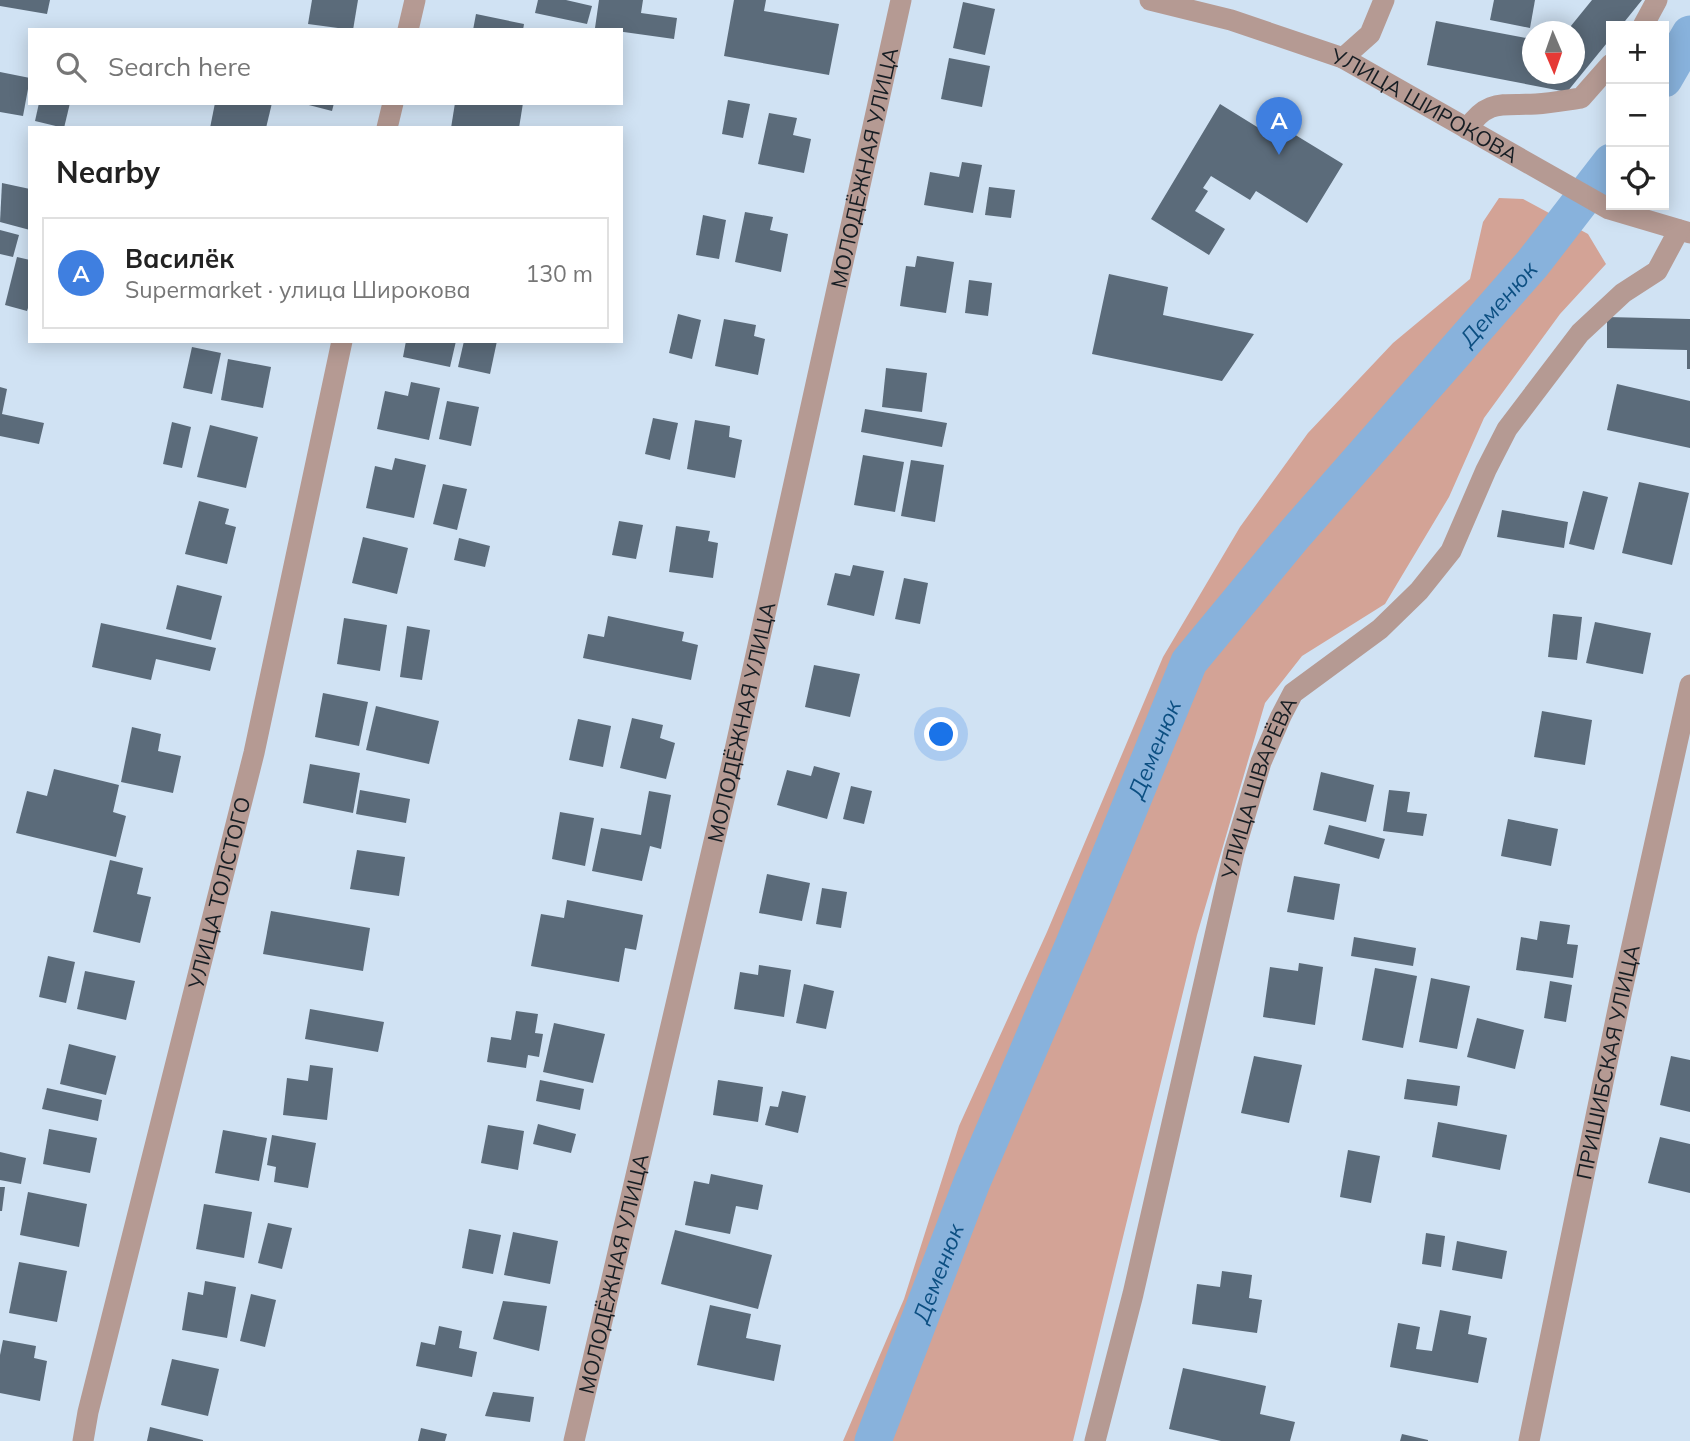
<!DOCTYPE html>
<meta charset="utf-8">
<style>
body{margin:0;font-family:Mulish,sans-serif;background:#f2f2f2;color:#222}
.controls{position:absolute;right:21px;top:21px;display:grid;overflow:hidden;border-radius:0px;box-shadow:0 4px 18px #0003}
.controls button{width:63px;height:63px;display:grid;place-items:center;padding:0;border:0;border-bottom:2px solid #e0e0e0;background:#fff;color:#222;font:35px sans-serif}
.compass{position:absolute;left:1522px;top:21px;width:63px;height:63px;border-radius:50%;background:#fff;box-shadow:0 4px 18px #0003;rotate:178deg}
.you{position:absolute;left:942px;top:735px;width:24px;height:24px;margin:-18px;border:5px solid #fff;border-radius:50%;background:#1a73e8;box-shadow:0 0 0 10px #1a73e833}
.badge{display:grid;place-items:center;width:46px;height:46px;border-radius:50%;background:#7c3aed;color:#fff;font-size:23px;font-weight:700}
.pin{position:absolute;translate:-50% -58px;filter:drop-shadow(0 2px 4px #0008)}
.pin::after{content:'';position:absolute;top:37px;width:24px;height:21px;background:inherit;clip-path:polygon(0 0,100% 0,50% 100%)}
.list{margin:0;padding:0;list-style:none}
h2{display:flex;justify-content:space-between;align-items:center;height:91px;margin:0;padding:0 28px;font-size:30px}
h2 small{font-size:23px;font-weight:400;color:#767676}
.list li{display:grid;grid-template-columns:46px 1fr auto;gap:21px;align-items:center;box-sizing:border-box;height:112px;margin:0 14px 14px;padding:0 14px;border:2px solid #e0e0e0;border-radius:0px}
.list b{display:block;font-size:26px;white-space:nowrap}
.list p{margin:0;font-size:23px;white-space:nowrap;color:#767676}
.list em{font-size:23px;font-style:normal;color:#767676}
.icon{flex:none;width:38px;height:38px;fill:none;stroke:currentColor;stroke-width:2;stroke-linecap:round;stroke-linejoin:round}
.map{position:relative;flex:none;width:1690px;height:1441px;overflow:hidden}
.search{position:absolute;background:#fff;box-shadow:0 4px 18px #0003;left:28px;top:28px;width:595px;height:77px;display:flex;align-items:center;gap:18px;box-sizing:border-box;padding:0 24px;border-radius:0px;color:#767676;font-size:26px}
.panel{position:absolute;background:#fff;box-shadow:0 4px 18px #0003;left:28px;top:126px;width:595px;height:217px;border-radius:0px}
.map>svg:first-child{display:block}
</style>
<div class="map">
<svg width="1690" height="1441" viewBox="0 0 1690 1441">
<rect width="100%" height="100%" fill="#d0e2f3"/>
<!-- green -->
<polygon fill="#d3a396" points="1499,198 1523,199 1588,234 1606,264 1560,314 1484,418 1449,497 1385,604 1302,656 1265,703 1197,935 1073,1441 843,1441 904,1299 959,1126 1047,932 1163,657 1240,527 1308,433 1393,343 1470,279 1483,222"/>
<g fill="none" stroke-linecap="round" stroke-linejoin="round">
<!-- canal -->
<g stroke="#88b2dc" stroke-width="37">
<polyline points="1664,79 1690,34"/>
<path id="s1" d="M873,1441L972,1182L1073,946L1189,662L1294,535L1533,263L1611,162"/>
</g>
</g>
<!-- building -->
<g fill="#5b6b7a">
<polygon points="0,0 50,0 47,14 0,6"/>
<polygon points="312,0 358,0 353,30 308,24"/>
<polygon points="538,0 566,0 592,6 587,24 535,13"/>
<polygon points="599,0 643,0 641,13 677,18 674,39 595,28"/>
<polygon points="734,0 766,0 764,11 839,24 829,75 724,56"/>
<polygon points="1494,0 1535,0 1530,28 1490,20"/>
<polygon points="1592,0 1642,0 1621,26 1611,26 1611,38 1567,92 1427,65 1436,21 1532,39 1532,74 1574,74 1574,32 1566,32"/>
<polygon points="963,2 995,9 985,55 953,48"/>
<polygon points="476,14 524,24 523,30 473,30"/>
<polygon points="949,58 990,66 982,107 941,99"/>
<polygon points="0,72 30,78 23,116 0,112"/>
<polygon points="728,100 750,104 743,138 722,134"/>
<polygon points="39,103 70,103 64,128 35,121"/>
<polygon points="215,103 272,103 266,128 210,128"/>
<polygon points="301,103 334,103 332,111"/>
<polygon points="455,103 523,103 519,128 451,128"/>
<polygon points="1220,104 1262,130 1269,119 1343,164 1307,223 1256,191 1250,200 1211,176 1203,188 1208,191 1195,211 1225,229 1209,255 1151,219"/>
<polygon points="769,113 797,118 793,135 811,139 804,173 758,164"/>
<polygon points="962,162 982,165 973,213 924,205 930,172 959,177"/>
<polygon points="2,183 30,189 30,230 0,222"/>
<polygon points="989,187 1015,190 1011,218 985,215"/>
<polygon points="745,212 773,217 770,230 788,234 781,272 735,262"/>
<polygon points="703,215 726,220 719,259 696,255"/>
<polygon points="0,230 19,235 13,257 0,254"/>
<polygon points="917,256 954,262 946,313 900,306 906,266 915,267"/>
<polygon points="17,257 30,260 30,302 27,311 5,305"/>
<polygon points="1109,274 1168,287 1163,315 1254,334 1222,381 1092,354"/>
<polygon points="969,280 992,283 988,316 965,313"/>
<polygon points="678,314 701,320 692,359 669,353"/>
<polygon points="1607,317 1690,319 1690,369 1687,369 1687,350 1607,348"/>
<polygon points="724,319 756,325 754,336 765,339 758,375 715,366"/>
<polygon points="406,341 456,341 450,367 403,357"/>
<polygon points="464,341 497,341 490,374 458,367"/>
<polygon points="192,347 221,353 212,394 183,388"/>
<polygon points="228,359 271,367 263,408 221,400"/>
<polygon points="886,368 927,373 922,412 882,407"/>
<polygon points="411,382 440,388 429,440 377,429 385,391 408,396"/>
<polygon points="1617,384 1690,401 1690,448 1607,430"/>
<polygon points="0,387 7,389 2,414 44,423 39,444 0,436"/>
<polygon points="447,401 479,407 471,446 439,439"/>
<polygon points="865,409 947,423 942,447 861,432"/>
<polygon points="653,418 678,423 670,460 645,454"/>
<polygon points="695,420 730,426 729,437 742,440 735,478 687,469"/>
<polygon points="172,422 191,427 182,468 163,464"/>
<polygon points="210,425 258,437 246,488 197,477"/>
<polygon points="863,455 904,462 895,512 854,505"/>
<polygon points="395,458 426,465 414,518 366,508 375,466 392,470"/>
<polygon points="911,460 944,465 935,522 901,516"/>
<polygon points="1639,482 1689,493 1672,565 1622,553"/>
<polygon points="443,484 467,489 457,530 433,524"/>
<polygon points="1583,491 1608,497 1594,550 1569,544"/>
<polygon points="199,501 229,509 225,524 236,527 227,564 185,554"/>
<polygon points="1502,510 1568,522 1564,548 1497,537"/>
<polygon points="619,521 643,525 636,559 612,555"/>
<polygon points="676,526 710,531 708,541 718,543 713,578 669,572"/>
<polygon points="363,537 408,548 397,594 352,583"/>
<polygon points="459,538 490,546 485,567 454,560"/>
<polygon points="853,565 884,571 874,616 827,605 835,573 850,576"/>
<polygon points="904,578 928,583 920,624 895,619"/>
<polygon points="177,585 222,596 211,640 166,629"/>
<polygon points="1553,614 1582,617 1577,660 1548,657"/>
<polygon points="608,616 684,632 682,641 698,645 691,680 583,658 588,634 604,637"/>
<polygon points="344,618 387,625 380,671 337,664"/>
<polygon points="1595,622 1651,633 1643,674 1586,663"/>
<polygon points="101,623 216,648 210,671 156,659 151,680 92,667"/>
<polygon points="407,626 430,630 422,680 400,677"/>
<polygon points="814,665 860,674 850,717 805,707"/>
<polygon points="323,693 368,702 359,746 315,737"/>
<polygon points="376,706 439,721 429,764 366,750"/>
<polygon points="1542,711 1592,720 1585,765 1534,757"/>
<polygon points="632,718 663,725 660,738 675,743 666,779 620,768"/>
<polygon points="578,719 611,726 603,767 569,760"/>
<polygon points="132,727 161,734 158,751 181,756 173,793 121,782"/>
<polygon points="310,764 360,773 353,813 303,803"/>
<polygon points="814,766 840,773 827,819 777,805 787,770 811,776"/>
<polygon points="54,769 119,785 113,812 126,816 116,857 16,833 27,791 47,796"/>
<polygon points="1321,772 1374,785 1366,822 1313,810"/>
<polygon points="851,786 872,791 864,824 843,819"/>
<polygon points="360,790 410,799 406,823 356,814"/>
<polygon points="1389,790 1410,792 1407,812 1427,814 1423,836 1383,831"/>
<polygon points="649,791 671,795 661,849 650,846 642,881 592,871 601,828 641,835"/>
<polygon points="560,812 594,818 585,866 552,859"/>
<polygon points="1508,819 1558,829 1551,866 1501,856"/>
<polygon points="1329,825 1385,839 1379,859 1324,844"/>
<polygon points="357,850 405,857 399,896 350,889"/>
<polygon points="110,860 143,868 137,894 151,897 140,943 93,932"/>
<polygon points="767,874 810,883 802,921 759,913"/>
<polygon points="1294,876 1340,884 1334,920 1287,912"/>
<polygon points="822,888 847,892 841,928 816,924"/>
<polygon points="567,900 643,915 636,950 625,948 619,982 531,966 541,914 564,918"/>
<polygon points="271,911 370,928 363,971 263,954"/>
<polygon points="1540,921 1570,925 1567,944 1578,945 1573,978 1516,970 1521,937 1537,940"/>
<polygon points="1354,937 1416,948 1413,966 1351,956"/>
<polygon points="48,956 75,962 66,1003 39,997"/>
<polygon points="1299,963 1323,967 1315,1025 1263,1017 1270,967 1298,971"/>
<polygon points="759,965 791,970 784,1017 734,1009 740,972 758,975"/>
<polygon points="1375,968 1417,976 1403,1048 1362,1040"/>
<polygon points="85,971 135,981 126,1020 77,1009"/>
<polygon points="1431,978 1470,986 1457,1049 1419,1042"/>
<polygon points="1550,981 1572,985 1566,1022 1544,1018"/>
<polygon points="804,984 834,991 826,1029 796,1023"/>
<polygon points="310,1009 384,1022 378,1052 305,1039"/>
<polygon points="516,1011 538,1014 535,1033 543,1034 539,1057 528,1055 526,1068 487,1062 491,1037 511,1040"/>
<polygon points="1477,1018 1524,1030 1515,1069 1467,1057"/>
<polygon points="554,1023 605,1034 593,1083 543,1072"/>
<polygon points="69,1044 116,1056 106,1095 60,1084"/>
<polygon points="1254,1056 1302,1065 1289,1123 1241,1113"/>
<polygon points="1671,1056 1690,1060 1690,1112 1660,1105"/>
<polygon points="310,1065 333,1068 327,1120 283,1115 287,1078 308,1081"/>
<polygon points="1407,1079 1460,1086 1457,1106 1404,1099"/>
<polygon points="540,1080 584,1089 580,1110 536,1101"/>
<polygon points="718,1080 763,1087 758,1122 713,1115"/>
<polygon points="47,1088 102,1100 98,1121 42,1109"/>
<polygon points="782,1091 806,1096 798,1133 765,1125 770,1106 778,1107"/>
<polygon points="1438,1122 1507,1135 1500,1170 1432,1157"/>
<polygon points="538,1124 576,1134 571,1153 533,1144"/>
<polygon points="488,1125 524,1131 518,1170 481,1163"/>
<polygon points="49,1129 97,1138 90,1173 43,1164"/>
<polygon points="223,1130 267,1138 259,1181 215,1173"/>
<polygon points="272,1135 316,1143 308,1188 274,1182 276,1167 267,1165"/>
<polygon points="1660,1137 1690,1144 1690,1193 1648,1183"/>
<polygon points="1348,1150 1380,1156 1371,1203 1340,1197"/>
<polygon points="0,1152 26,1158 21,1184 0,1180"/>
<polygon points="711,1174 763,1185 758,1210 736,1206 730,1234 685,1225 694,1181 709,1184"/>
<polygon points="0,1187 5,1187 2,1211 0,1211"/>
<polygon points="28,1192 87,1204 79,1247 20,1235"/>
<polygon points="204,1204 252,1212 244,1258 196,1249"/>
<polygon points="268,1223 292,1228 282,1269 258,1263"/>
<polygon points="469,1229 501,1235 493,1274 462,1268"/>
<polygon points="675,1230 772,1255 758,1309 661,1284"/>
<polygon points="513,1232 558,1241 550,1284 504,1275"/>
<polygon points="1426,1233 1445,1236 1441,1267 1422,1264"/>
<polygon points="1457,1241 1507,1251 1502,1279 1452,1270"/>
<polygon points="19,1262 67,1271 57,1322 9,1313"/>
<polygon points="1222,1271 1252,1275 1249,1298 1262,1300 1257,1333 1192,1324 1197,1284 1220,1287"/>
<polygon points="205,1281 236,1287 227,1338 182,1330 188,1292 203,1295"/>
<polygon points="251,1294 276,1300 265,1347 240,1341"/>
<polygon points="503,1301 547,1306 539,1351 493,1339"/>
<polygon points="710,1305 751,1314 746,1338 781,1345 774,1381 697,1365"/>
<polygon points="1440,1310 1471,1316 1468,1334 1487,1338 1478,1383 1390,1367 1398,1323 1420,1327 1416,1349 1432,1351"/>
<polygon points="439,1326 462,1331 459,1348 477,1352 472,1377 416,1366 421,1342 435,1345"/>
<polygon points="3,1340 36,1346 34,1358 47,1361 40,1401 0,1393 0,1355"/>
<polygon points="172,1359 219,1369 208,1416 161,1405"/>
<polygon points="1183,1368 1266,1386 1260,1414 1295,1422 1290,1441 1221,1441 1169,1429"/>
<polygon points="493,1392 534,1397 530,1422 485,1416"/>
<polygon points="150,1427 203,1440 203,1441 147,1441"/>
<polygon points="421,1428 447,1434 445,1441 418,1441"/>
<polygon points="1402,1434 1428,1440 1428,1441 1400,1441"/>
</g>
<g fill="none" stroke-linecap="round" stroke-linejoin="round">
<!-- street -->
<g stroke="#b59a93" stroke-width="21">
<path id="s2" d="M1150,0L1231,20L1343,58L1609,209L1690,233"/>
<polyline points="1643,26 1657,0"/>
<polyline points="408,30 415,0"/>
<polyline points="1343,58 1370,34 1384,0"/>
<polyline points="387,128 393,103"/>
<path d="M1467,129C1488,98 1503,106 1536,104C1551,103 1567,100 1581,98L1611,64"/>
<path id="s3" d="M83,1441L88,1412L254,753L342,341"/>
<path id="s4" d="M574,1441L727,786L901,0"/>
<path id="s5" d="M1095,1441L1133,1294L1234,852L1261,762L1281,716L1293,693L1380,629L1419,591L1451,551L1486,470L1507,429L1580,333L1623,293L1657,271L1679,230"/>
<path id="s6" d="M1529,1441L1621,995L1690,685"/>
</g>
</g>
<g text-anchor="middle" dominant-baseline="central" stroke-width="6" stroke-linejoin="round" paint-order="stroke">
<!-- street labels -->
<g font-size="21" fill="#161d23" stroke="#e0eefc">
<text stroke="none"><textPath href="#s2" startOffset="296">УЛИЦА ШИРОКОВА</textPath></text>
<text stroke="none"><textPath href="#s4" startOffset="1306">МОЛОДЁЖНАЯ УЛИЦА</textPath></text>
<text stroke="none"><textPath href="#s4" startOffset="738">МОЛОДЁЖНАЯ УЛИЦА</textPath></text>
<text stroke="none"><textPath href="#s5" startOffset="674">УЛИЦА ШВАРЁВА</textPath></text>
<text stroke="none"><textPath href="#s3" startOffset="565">УЛИЦА ТОЛСТОГО</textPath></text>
<text stroke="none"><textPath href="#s6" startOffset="387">ПРИШИБСКАЯ УЛИЦА</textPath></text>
<text stroke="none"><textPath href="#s4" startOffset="172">МОЛОДЁЖНАЯ УЛИЦА</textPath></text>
</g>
<!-- water labels -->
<g font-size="23" font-style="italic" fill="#0c4f82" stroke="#e0eefc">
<text stroke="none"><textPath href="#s1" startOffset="1314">Деменюк</textPath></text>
<text stroke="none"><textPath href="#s1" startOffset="747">Деменюк</textPath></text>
<text stroke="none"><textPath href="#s1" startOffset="180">Деменюк</textPath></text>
</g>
</g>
</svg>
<div class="controls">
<button>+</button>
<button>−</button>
<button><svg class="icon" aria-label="locate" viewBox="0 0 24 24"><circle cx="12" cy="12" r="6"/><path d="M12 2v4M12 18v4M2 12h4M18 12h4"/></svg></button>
</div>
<svg class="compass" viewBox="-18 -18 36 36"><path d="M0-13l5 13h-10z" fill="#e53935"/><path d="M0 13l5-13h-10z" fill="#767676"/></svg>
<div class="you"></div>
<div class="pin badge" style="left:1279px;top:155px;background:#3f7fe0">A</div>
<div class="search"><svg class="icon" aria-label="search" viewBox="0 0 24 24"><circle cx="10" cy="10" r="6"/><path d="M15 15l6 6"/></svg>Search here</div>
<section class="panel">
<h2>Nearby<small></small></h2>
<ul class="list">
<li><span class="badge" style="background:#3f7fe0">A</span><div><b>Василёк</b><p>Supermarket · улица Широкова</p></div><em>130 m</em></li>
</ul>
</section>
</div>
